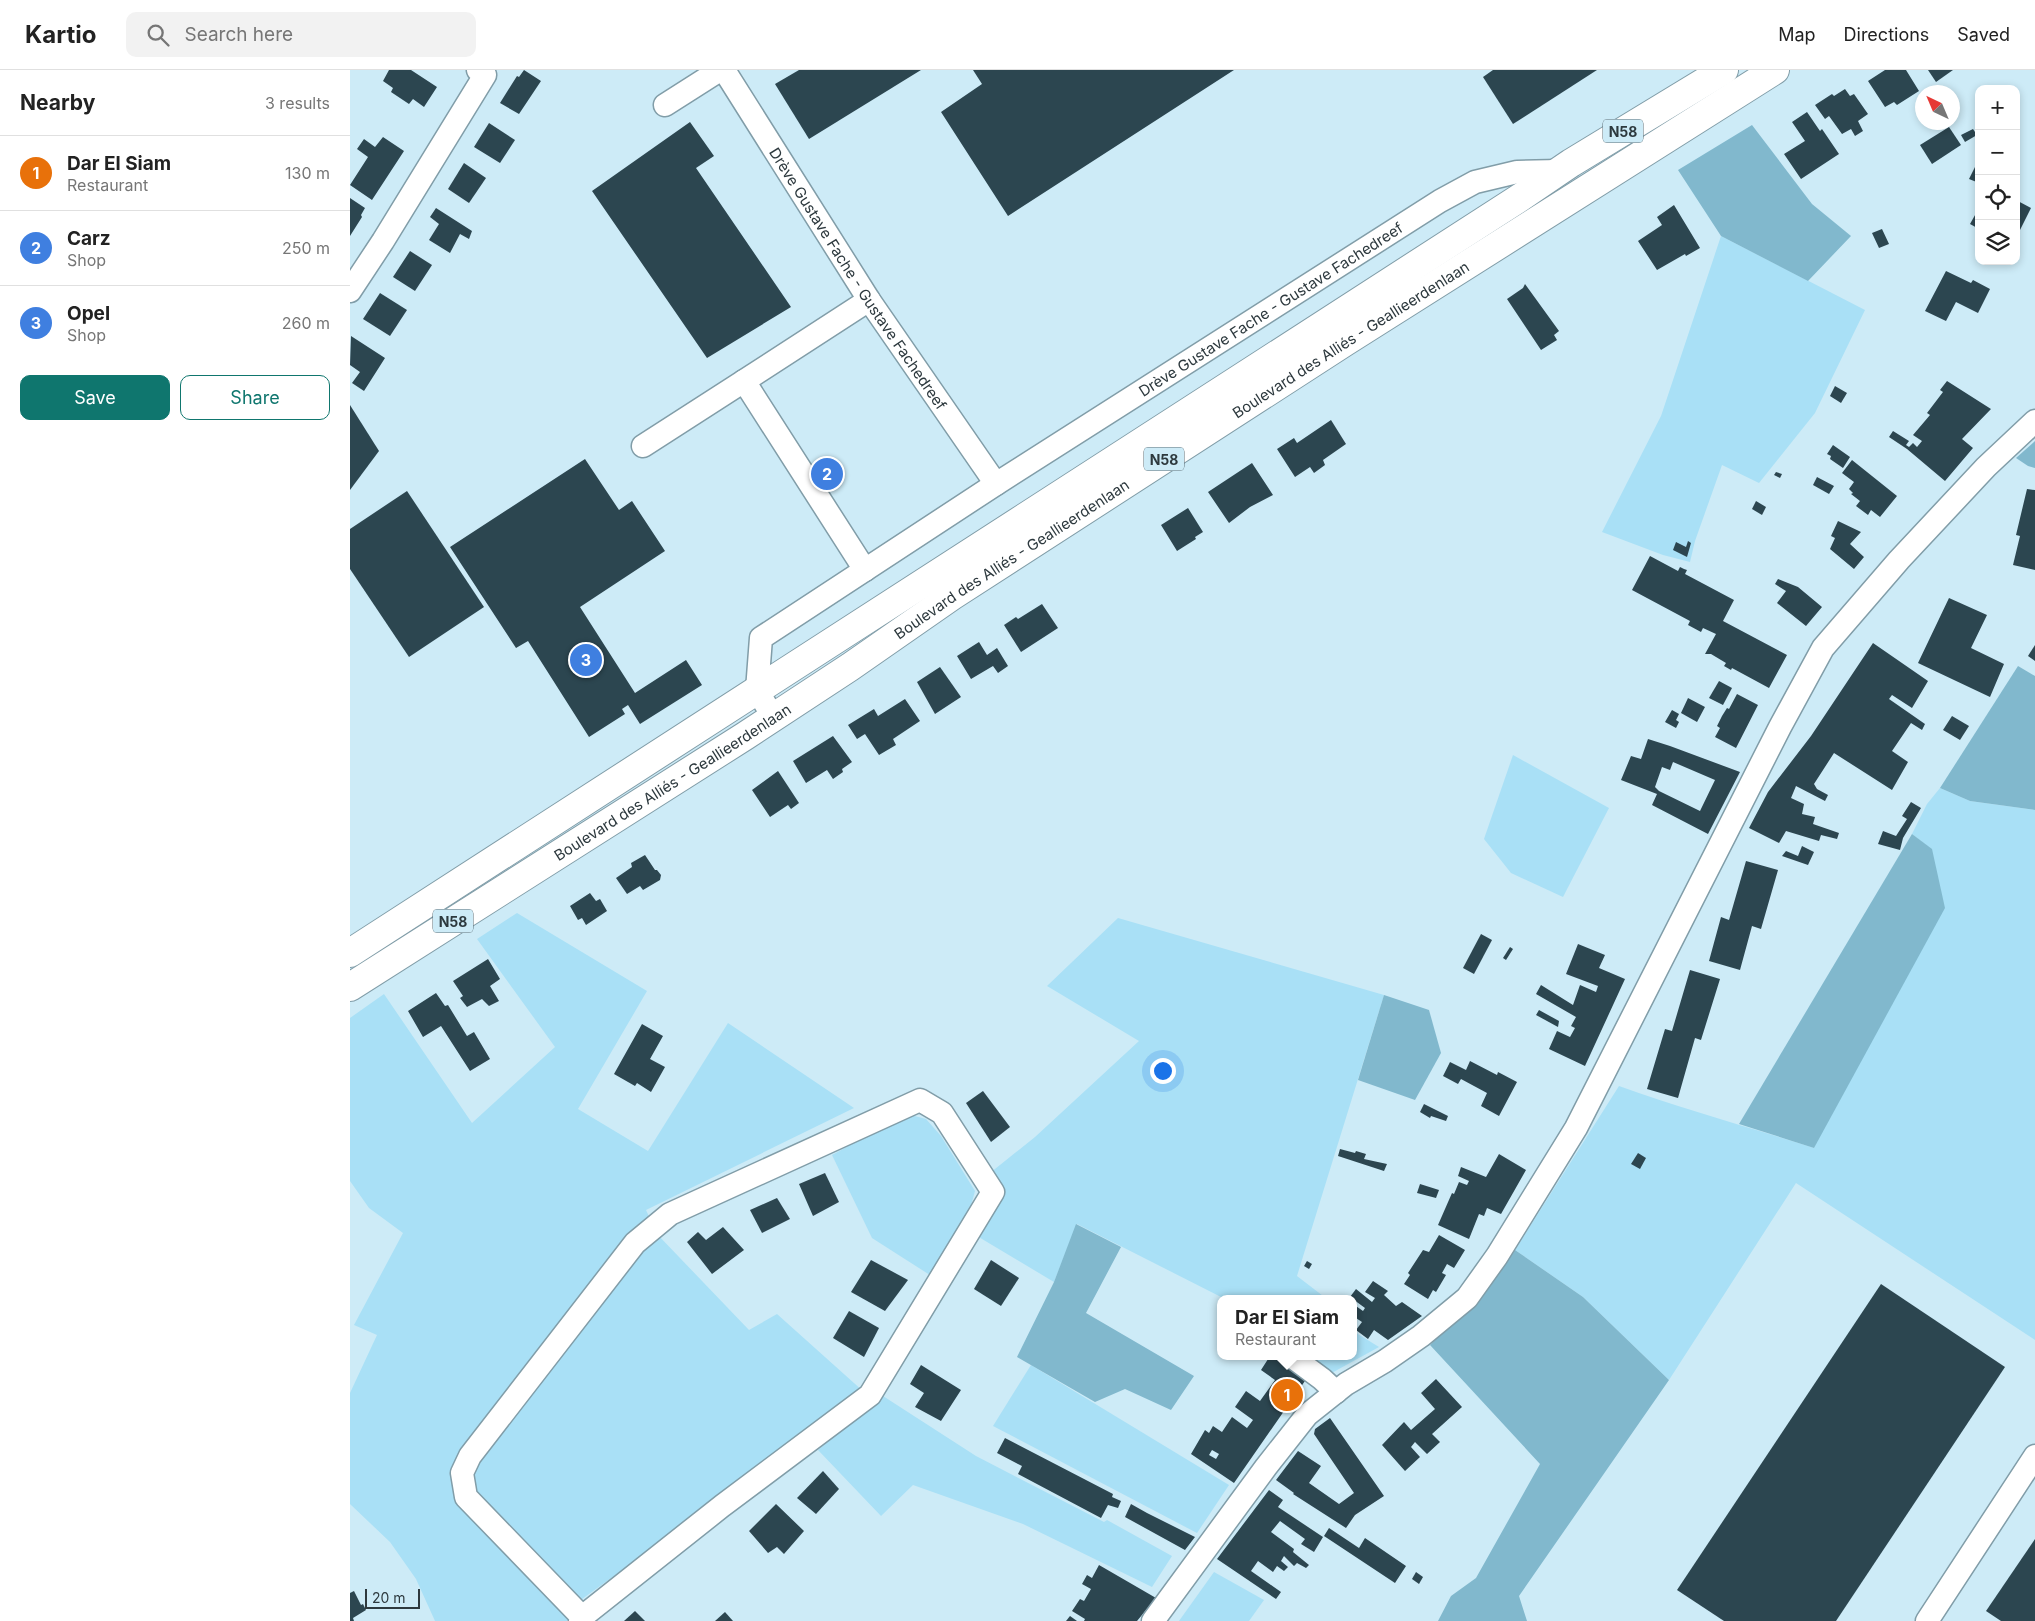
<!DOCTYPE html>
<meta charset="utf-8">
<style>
body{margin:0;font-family:Inter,sans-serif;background:#f2f2f2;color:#222}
.controls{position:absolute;right:15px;top:15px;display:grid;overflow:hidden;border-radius:10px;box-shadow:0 2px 8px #0003}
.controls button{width:45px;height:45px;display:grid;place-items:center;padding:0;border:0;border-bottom:1px solid #e0e0e0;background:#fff;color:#222;font:25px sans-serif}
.compass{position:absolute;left:1565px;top:15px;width:45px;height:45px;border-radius:50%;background:#fff;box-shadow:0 2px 8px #0003;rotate:316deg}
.scale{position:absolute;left:15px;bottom:12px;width:55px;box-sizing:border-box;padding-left:5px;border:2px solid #2d393e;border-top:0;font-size:14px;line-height:18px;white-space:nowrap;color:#2d393e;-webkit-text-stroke:4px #cdebf7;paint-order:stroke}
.you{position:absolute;left:812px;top:1000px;width:18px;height:18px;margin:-12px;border:4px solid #fff;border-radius:50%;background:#1a73e8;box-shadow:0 0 0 8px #1a73e833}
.badge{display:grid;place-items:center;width:32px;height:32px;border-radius:50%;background:#0f766e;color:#fff;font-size:16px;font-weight:700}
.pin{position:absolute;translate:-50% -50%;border:2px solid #fff;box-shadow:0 1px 5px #0006}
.popup{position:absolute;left:867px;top:1225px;width:140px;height:65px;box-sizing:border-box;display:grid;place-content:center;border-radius:10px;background:#fff;filter:drop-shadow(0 1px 4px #0005);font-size:16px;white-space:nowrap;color:#767676}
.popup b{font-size:19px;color:#222}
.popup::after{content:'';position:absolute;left:50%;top:100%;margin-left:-10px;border:10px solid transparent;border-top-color:#fff}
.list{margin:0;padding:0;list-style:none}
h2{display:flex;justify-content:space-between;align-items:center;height:65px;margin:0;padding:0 20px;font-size:21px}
h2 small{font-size:16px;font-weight:400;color:#767676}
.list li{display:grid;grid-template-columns:32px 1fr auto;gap:15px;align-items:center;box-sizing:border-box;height:75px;padding:0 20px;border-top:1px solid #e0e0e0}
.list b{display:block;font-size:19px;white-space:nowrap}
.list p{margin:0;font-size:16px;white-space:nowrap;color:#767676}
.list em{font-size:16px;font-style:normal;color:#767676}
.actions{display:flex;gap:10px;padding:15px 20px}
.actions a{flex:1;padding:11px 0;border:1px solid #0f766e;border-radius:10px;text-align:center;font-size:18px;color:#0f766e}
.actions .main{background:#0f766e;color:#fff}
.icon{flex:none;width:28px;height:28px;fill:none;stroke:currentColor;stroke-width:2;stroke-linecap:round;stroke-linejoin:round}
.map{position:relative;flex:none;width:1685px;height:1551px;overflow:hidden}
header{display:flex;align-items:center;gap:30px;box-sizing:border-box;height:70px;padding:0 25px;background:#fff;border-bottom:1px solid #e0e0e0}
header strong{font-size:24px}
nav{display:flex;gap:28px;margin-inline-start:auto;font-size:18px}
.search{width:350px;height:45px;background:#f2f2f2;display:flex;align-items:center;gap:12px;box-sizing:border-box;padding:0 18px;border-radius:10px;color:#767676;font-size:19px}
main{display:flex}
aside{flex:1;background:#fff}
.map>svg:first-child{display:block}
</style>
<header>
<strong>Kartio</strong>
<div class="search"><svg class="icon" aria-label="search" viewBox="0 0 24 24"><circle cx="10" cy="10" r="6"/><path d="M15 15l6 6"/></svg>Search here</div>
<nav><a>Map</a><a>Directions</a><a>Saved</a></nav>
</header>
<main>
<aside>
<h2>Nearby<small>3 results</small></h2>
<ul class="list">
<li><span class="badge" style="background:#e8710a">1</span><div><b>Dar El Siam</b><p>Restaurant</p></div><em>130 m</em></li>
<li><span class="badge" style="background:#3f7fe0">2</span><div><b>Carz</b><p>Shop</p></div><em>250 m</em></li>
<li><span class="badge" style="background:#3f7fe0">3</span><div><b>Opel</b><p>Shop</p></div><em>260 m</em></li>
</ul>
<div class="actions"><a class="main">Save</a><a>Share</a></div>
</aside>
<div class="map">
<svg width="1685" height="1551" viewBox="0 0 1685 1551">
<rect width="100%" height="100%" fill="#cdebf7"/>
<!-- green -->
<g fill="#a9e0f6">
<polygon points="1371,166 1515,240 1465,343 1409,413 1372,395 1345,471 1340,492 1313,485 1252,462 1311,346"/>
<polygon points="1163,685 1259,738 1213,827 1161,803 1134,769"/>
<path d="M1590,718L1620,731L1685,740V1270L1446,1113L1319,1310L1233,1227L1165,1180L1269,1016C1333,1039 1399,1057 1464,1078L1582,780L1562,764L1577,734Z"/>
<polygon points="167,843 297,921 228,1039 298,1081 378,953 504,1038 296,1140 307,1164 399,1260 427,1244 514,1322 457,1366 228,1532 217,1551 85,1551 66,1509 40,1472 0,1434 0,1323 27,1265 4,1255 53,1163 19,1138 0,1111 0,948 34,924 122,1053 205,977 127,869"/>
<polygon points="768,848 1034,925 947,1206 977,1229 875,1229 727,1154 704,1212 627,1166 640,1103 685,1067 789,971 697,916"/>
<polygon points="557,1044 576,1049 591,1066 625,1121 617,1150 583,1207 522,1168 482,1085"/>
<polygon points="1003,1261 1029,1277 978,1305 954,1286 1003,1286"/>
<polygon points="681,1295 879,1415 847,1463 643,1356"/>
<polygon points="533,1326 626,1386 754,1452 757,1450 822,1486 802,1517 673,1454 563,1415 531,1446 468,1380"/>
<polygon points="864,1502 914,1530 899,1551 829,1551"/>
</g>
<!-- forest -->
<g fill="#81b8cd">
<polygon points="1402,55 1462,134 1501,166 1458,211 1371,166 1328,100"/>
<polygon points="1685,371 1685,398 1678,396 1666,388"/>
<polygon points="1668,596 1685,606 1685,740 1620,731 1590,718"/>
<polygon points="1562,764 1582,779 1595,838 1464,1078 1389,1054"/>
<polygon points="1034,925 1079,940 1091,983 1065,1030 1008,1010"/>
<polygon points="726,1154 771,1177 736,1243 844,1306 821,1340 775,1319 745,1332 667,1287 704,1212"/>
<polygon points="1165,1180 1233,1227 1319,1310 1169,1526 1177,1551 1088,1551 1101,1526 1126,1508 1190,1394 1080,1275 1120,1236"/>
</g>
<!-- building -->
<g fill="#2c4650" fill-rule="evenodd">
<polygon points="39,0 61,0 87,17 74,37 63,29 59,34 41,22 43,18 33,11"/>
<polygon points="174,0 191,11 169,44 150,33 167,6 169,7"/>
<polygon points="449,0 571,0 459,69 425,14"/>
<polygon points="623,0 884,0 658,146 591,42 632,14"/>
<polygon points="1143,0 1247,0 1163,54 1133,7"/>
<polygon points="1535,0 1556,0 1569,21 1547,35 1544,32 1535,37 1518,11"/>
<polygon points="1578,0 1603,0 1586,12"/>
<polygon points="1495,19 1500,26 1504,24 1518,44 1508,51 1513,61 1505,66 1501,59 1492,64 1479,46 1475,49 1465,35 1482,24 1484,26"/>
<polygon points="1457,42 1470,61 1472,59 1489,84 1451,109 1434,84 1455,71 1442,52"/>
<polygon points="340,52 364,86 346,98 441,237 357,288 242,121"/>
<polygon points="139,53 165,70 150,93 124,77"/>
<polygon points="1599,57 1611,75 1582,94 1570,75"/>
<polygon points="1623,59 1627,65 1615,72 1611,65"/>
<polygon points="33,67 54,81 22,130 0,115 18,87 7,79 14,69 25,77"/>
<polygon points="114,93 136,108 119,133 98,119"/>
<polygon points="1625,97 1629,99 1629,113 1619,109"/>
<polygon points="0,128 15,138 11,145 12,147 0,166"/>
<polygon points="1666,130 1681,138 1666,168"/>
<polygon points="1324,135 1350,178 1336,186 1335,184 1307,200 1288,171 1312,155 1307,147"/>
<polygon points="86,138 122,161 119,169 110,164 100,183 79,170 89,154 80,147"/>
<polygon points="1629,138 1629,159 1620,154"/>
<polygon points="1532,159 1539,174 1529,178 1522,163"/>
<polygon points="60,181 82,195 65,221 43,207"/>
<polygon points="1596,201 1621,213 1623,210 1640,219 1628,243 1606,232 1596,251 1575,241"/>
<polygon points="1175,214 1209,261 1204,265 1207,270 1191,280 1157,229 1173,218"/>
<polygon points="30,223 57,240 40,266 13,249"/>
<polygon points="1,266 35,288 14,321 2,313 10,302 0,295"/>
<polygon points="1597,311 1641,339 1612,369 1623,378 1595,411 1557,379 1539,367 1543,361 1559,371 1556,375 1559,377 1563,373 1567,377 1572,371 1563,365 1580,345 1577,343 1593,322 1590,320"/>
<polygon points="1485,316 1497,323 1491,333 1480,326"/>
<polygon points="0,335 29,381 0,420"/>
<polygon points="981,350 996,374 973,390 975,395 964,403 960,397 945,407 927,379 944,368 947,373"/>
<polygon points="1483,375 1500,387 1493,398 1480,389 1481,386 1477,384"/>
<polygon points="235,389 269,440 282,431 315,481 230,537 285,623 336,590 352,615 290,654 278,635 272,639 275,644 239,667 178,571 166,578 100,477"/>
<polygon points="1502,390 1547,426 1530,447 1521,440 1518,445 1506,436 1510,431 1501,424 1503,423 1499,419 1504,412 1492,403"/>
<polygon points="902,393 923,425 900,437 879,453 858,422"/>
<polygon points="1426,402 1432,404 1430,408 1424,405"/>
<polygon points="1467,407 1484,416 1479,424 1463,415"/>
<polygon points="1677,419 1685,420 1685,500 1663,495 1670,466 1666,465"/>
<polygon points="57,421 134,537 59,587 0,499 0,459"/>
<polygon points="1406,431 1416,437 1412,445 1402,439"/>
<polygon points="838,438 853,462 845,467 846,469 827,481 811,455"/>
<polygon points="1488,451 1511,462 1500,474 1514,487 1504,499 1480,479 1485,468 1481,466"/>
<polygon points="1338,471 1341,473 1337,487 1323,480 1326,472 1336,477"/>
<polygon points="1300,486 1328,501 1330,497 1334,499 1337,500 1335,504 1384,530 1373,551 1437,585 1419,618 1382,598 1381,600 1374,596 1376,593 1361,584 1355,584 1366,564 1353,558 1351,562 1338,555 1340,551 1282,520"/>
<polygon points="1428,509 1448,517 1472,537 1456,556 1427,533 1436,521 1425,514"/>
<polygon points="1599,528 1637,545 1621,578 1654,594 1640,627 1568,593"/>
<polygon points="692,534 708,558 671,582 654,555 666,547 668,549"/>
<polygon points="629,572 637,585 647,578 658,596 648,603 643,596 621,609 607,586"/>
<polygon points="1523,573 1578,611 1562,638 1542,625 1539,629 1575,654 1572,660 1561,653 1542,681 1558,692 1542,720 1484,683 1464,714 1467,719 1478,725 1475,731 1446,716 1441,728 1454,734 1452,744 1465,747 1463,754 1489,763 1487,769 1471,765 1469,771 1436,761 1429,773 1399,758 1418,722 1461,666"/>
<polygon points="1685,575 1685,591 1678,586"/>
<polygon points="590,597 611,627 585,644 567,612"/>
<polygon points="1369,611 1382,618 1373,635 1359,628"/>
<polygon points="1387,624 1408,635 1386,678 1365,667 1370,658 1367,656 1372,646 1377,638 1379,639"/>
<polygon points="1338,628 1355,637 1347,652 1331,643"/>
<polygon points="555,629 570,651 543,669 546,675 529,685 515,664 507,669 498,655 524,639 528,646"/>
<polygon points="1322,640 1329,644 1326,650 1329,652 1326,658 1315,652"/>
<polygon points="1602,646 1619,656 1610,670 1593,660"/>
<polygon points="483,666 502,692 492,699 493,702 483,709 477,700 456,713 443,691"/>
<path d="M1298,669L1320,676L1390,702L1358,764L1302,735L1307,724L1271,710L1281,686L1291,689ZM1323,692L1365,710L1350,741L1309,721L1305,717L1312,697L1320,700Z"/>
<polygon points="428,701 449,733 441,739 438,735 420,747 402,720"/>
<polygon points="1561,732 1571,738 1553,768 1550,780 1528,774 1533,761 1546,766 1557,749 1552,746"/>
<polygon points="1452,776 1464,782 1458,795 1432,786 1436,781 1448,786"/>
<polygon points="295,785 305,800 307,800 311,805 310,810 293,820 290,816 277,824 266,808 282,797 281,793"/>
<polygon points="1396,791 1428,800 1411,859 1402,856 1390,900 1359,891 1371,847 1379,850"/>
<polygon points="240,823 246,831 250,829 257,841 236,855 232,848 228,850 220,836"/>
<polygon points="1131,864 1142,870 1124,904 1113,898"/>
<polygon points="1228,874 1255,885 1249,898 1275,909 1235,996 1199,979 1207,961 1220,967 1225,958 1221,956 1226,947 1186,924 1191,915 1223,935 1230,915 1246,922 1248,916 1216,904"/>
<polygon points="1160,877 1163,879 1156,890 1153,888"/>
<polygon points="138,889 150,909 140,916 149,931 139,936 132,929 117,937 110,928 113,926 103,911"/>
<polygon points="1340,900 1370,909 1351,970 1345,968 1328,1028 1297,1019 1315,959 1322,961"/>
<polygon points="86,923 95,936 98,935 117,966 124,962 140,989 120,1001 91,956 73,967 58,941"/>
<polygon points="1189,940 1209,951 1208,957 1186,945"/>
<polygon points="292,954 313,966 300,989 315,997 301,1022 287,1013 285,1016 264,1004"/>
<polygon points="1120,991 1147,1005 1148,1002 1167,1012 1149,1046 1131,1036 1137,1023 1111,1009 1108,1014 1093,1006 1100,992 1116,1000"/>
<polygon points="633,1021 660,1057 641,1072 616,1033"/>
<polygon points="1074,1034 1098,1046 1096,1051 1081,1046 1080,1048 1070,1042"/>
<polygon points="990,1079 1005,1083 1006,1081 1016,1084 1014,1089 1037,1094 1034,1101 988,1086"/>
<polygon points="1288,1083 1296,1088 1290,1099 1281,1094"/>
<polygon points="1149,1084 1176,1100 1151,1144 1137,1138 1134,1146 1129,1144 1119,1169 1088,1155 1102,1123 1104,1124 1109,1112 1117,1115 1119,1111 1108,1106 1111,1097 1136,1107"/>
<polygon points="475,1103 489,1132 463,1146 449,1114"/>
<polygon points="1070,1114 1089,1120 1086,1128 1067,1123"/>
<polygon points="427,1128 440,1149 412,1163 400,1140"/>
<polygon points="373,1157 394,1180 362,1204 337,1172 348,1162 356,1170"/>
<polygon points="1089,1165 1115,1180 1104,1198 1097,1194 1092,1203 1096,1205 1086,1222 1083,1220 1078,1229 1054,1214 1060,1205 1058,1203 1073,1180 1079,1182"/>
<polygon points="521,1190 558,1210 535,1241 501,1222"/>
<polygon points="641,1190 669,1208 651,1236 624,1219"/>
<polygon points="957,1191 962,1194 959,1199 954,1196"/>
<polygon points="1023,1211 1038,1221 1034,1225 1046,1236 1052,1232 1072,1246 1038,1270 1024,1260 1018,1269 1006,1260 1012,1252 1003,1246 1003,1234 1013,1241 1015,1238 1000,1227 1006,1219 1022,1232 1025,1228 1015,1222"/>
<polygon points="1531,1214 1655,1297 1486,1551 1374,1551 1327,1520"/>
<polygon points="499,1241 529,1258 514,1287 483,1268"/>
<path d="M920,1286H927L957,1308L884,1413L841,1384L855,1360L859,1363L863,1356L872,1362L882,1347L897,1358L903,1350L885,1337L896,1321L910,1331L925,1310L911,1300ZM862,1380L869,1384L866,1389L859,1385Z"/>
<polygon points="571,1295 611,1320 591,1351 565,1337 574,1323 560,1314"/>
<polygon points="1086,1309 1112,1337 1082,1364 1090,1372 1077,1384 1065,1372 1061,1377 1070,1387 1055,1401 1032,1375 1054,1352 1061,1360 1085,1339 1071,1323"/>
<polygon points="980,1348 1034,1426 1005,1445 996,1458 943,1424 944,1423 926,1410 948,1381 971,1396 959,1413 989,1434 1004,1423 964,1364 965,1359"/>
<polygon points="655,1368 763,1424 762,1427 771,1431 768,1438 758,1435 751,1448 668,1404 672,1396 647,1383"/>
<polygon points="473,1401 489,1419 466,1444 447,1428"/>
<polygon points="919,1420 933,1430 928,1437 973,1467 964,1482 951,1474 955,1469 930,1451 921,1462 944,1479 943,1482 959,1495 956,1498 947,1493 944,1496 934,1486 931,1491 938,1497 934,1501 927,1496 923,1502 908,1491 901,1501 931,1522 926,1529 867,1489"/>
<polygon points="426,1434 454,1461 434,1484 427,1477 418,1483 399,1461"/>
<polygon points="781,1434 797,1443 845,1467 835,1480 775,1447"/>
<polygon points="979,1458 1009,1478 1015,1468 1056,1496 1045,1513 974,1466"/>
<polygon points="1685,1469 1685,1551 1651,1551 1636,1541"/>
<polygon points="749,1495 806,1528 787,1551 734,1551 735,1549 722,1541 730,1529 734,1531 741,1519 732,1514 737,1505 742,1508"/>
<polygon points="1066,1502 1073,1507 1069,1514 1062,1509"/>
<polygon points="4,1521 11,1535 13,1534 16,1540 3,1548 4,1551 0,1551 0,1523"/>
<polygon points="285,1541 295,1551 274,1551"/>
<polygon points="375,1542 383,1551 365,1551"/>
<polygon points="720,1546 727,1551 716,1551"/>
</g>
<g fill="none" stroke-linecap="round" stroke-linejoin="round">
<defs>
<g id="minor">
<path id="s1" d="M374,0L519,230L646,414"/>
<polyline points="315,35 370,0"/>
<polyline points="0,221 33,171 135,5 128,0"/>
<polyline points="293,376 394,311"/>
<polyline points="515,500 394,311 519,230"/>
<path id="s2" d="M423,647L407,620L411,568L646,414L1090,131L1125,112L1167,102L1209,101"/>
<polyline points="941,1286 972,1309 986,1322"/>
<polyline points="230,1551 232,1547 372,1436 520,1325 643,1122 592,1043 570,1030 320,1144 285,1173 120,1386 112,1403 116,1427 232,1547"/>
<polyline points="803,1551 916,1397 957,1345 996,1314 1035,1291 1071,1266 1117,1228 1147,1186 1226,1058 1430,657 1473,578 1549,490 1636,397 1685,351"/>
<polyline points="1577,1551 1685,1386"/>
</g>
<g id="highway">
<polyline points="0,883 1171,127 1221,93 1374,0"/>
<path id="s3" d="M0,917L395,666L500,597L602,526L995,272L1425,0"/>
</g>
</defs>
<!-- minor casing -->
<use href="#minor" stroke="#819da8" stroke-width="25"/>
<!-- highway casing -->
<use href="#highway" stroke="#819da8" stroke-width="30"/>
<!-- minor -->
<use href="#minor" stroke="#fff" stroke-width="22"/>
<!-- highway -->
<use href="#highway" stroke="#fff" stroke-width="28"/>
</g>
<g text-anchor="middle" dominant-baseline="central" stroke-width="5" stroke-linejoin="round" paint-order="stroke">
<!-- shield labels -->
<g fill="#cdebf7" stroke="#5d6e76" stroke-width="1">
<rect x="1253" y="49.5" width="40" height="23" rx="4"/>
<rect x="794" y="377.5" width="40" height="23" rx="4"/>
<rect x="83" y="839.5" width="40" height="23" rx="4"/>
</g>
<g font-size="14" font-weight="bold" fill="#2d393e">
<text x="1273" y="61">N58</text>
<text x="814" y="389">N58</text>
<text x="103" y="851">N58</text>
</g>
<!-- street labels -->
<g font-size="15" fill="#2d393e" stroke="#cdebf7">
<text stroke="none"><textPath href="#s1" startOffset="248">Drève Gustave Fache - Gustave Fachedreef</textPath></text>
<text stroke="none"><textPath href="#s2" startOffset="690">Drève Gustave Fache - Gustave Fachedreef</textPath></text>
<text stroke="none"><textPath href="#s3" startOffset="1192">Boulevard des Alliés - Geallieerdenlaan</textPath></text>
<text stroke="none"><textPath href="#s3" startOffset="788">Boulevard des Alliés - Geallieerdenlaan</textPath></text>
<text stroke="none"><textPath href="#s3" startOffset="382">Boulevard des Alliés - Geallieerdenlaan</textPath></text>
</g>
</g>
</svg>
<div class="controls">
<button>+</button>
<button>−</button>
<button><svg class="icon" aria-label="locate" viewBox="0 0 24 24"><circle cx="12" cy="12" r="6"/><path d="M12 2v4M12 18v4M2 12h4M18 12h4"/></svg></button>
<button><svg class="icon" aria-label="layers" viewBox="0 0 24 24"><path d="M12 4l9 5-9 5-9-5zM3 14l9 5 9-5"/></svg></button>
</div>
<svg class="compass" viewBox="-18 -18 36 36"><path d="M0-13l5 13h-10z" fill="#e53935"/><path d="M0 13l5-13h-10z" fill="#767676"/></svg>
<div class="scale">20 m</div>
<div class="you"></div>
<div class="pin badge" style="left:937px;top:1325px;background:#e8710a">1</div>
<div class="popup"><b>Dar El Siam</b>Restaurant</div>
<div class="pin badge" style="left:477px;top:404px;background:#3f7fe0">2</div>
<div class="pin badge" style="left:236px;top:590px;background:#3f7fe0">3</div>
</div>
</main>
